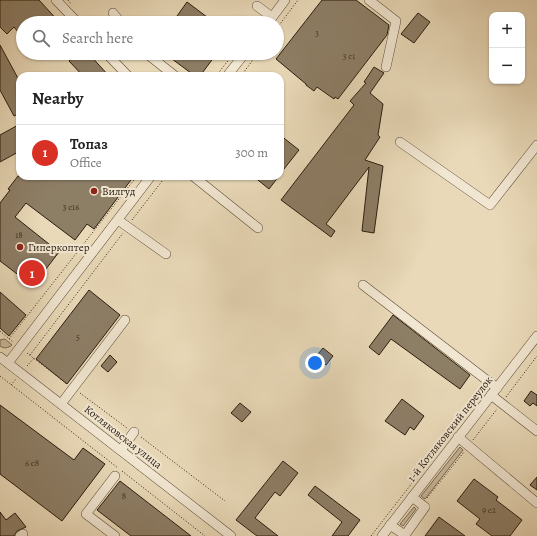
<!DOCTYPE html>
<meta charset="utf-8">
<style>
body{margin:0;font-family:Alegreya,serif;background:#f2f2f2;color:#222}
.controls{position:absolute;right:12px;top:12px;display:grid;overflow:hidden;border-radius:8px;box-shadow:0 1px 3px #0004}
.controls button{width:36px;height:36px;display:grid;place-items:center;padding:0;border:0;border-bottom:1px solid #e0e0e0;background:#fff;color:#222;font:20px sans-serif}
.you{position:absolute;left:315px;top:363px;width:14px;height:14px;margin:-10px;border:3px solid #fff;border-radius:50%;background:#1a73e8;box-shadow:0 0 0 6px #1a73e833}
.badge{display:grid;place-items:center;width:26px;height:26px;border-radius:50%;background:#d93025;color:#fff;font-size:13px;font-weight:700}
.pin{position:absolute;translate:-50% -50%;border:2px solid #fff;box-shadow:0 1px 4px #0006}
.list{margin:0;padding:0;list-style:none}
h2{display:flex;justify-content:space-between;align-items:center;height:52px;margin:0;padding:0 16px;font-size:17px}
h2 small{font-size:13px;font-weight:400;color:#767676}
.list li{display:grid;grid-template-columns:26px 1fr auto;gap:12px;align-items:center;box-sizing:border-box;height:56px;padding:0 16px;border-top:1px solid #e0e0e0}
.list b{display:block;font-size:15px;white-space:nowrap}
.list p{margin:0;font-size:13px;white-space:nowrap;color:#767676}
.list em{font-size:13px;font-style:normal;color:#767676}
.icon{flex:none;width:22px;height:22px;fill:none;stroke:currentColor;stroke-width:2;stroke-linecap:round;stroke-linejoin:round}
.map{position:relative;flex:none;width:537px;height:536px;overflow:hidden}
.search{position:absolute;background:#fff;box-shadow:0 1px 3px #0004;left:16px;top:16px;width:268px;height:44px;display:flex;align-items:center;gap:10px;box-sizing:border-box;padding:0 14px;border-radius:22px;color:#767676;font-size:15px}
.panel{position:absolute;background:#fff;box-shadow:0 1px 3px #0004;left:16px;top:72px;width:268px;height:108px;border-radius:12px}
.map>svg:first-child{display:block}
</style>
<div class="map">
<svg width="537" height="536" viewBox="0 0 537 536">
<rect width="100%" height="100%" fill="#e9d9b8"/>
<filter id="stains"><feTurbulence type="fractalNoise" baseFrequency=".005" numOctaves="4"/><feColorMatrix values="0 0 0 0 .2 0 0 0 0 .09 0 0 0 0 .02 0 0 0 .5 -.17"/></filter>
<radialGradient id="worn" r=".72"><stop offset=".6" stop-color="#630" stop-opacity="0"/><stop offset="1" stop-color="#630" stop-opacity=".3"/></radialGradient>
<!-- green -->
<g fill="#c9b99b" stroke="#7a6a54">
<path d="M5,339L12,345C8,348 4,349 0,346V340Z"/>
<polygon points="460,447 463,450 425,499 421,496"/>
<polygon points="414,507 416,509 403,526 400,524"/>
</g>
<!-- building -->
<g fill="#8d7e66" stroke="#2a1c0e">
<polygon points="0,0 39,0 60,23 23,23 23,38 14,27 7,34 0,27"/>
<polygon points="322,0 356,0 389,25 387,35 338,99 335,97 334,99 317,87 314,91 306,85 306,84 276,59"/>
<polygon points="187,2 215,23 172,23"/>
<polygon points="418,13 430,22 414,43 401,34"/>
<polygon points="0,45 20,82 20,113 14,116 0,90"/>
<polygon points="78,53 88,53 109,76 83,76 69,61"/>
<polygon points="164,53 217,53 200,76 195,76"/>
<polygon points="374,67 384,73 370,93 383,104 378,135 380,137 365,160 383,166 374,233 362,231 369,167 326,224 335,231 331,237 281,200 354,105 350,101 366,83 364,82"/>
<polygon points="20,124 20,151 0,162 0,135"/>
<polygon points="280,135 299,150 280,174"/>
<polygon points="18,176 134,176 94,229 87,224 75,240 26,203 15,217 59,252 33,286 0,261 0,203 10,190 8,189"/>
<polygon points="253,176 279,176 269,189"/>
<polygon points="89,290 120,315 67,384 36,359"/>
<polygon points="0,292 26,315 9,336 0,328"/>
<polygon points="393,315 470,375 460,389 391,339 379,355 369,347"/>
<polygon points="323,348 333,356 326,365 322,362 320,363 314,359"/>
<polygon points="110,355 117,362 108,372 101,366"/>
<polygon points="531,391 537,395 537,406 533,403 530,406 524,401"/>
<polygon points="402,399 424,416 414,430 410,427 405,435 385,421"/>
<polygon points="240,403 251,412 242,422 231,413"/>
<polygon points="0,405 74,460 83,448 105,464 62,521 0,474"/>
<polygon points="283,461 298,473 280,496 275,492 255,518 278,536 257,536 236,520"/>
<polygon points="537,477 537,490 530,485"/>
<polygon points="474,479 498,497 496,500 522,520 510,536 492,536 476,524 480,519 457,501"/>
<polygon points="120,481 191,536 131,536 97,510"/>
<polygon points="315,486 360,520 348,536 332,536 342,522 308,495"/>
<polygon points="0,512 6,520 15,513 26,527 17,531 14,536 0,536"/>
<polygon points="439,517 465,536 425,536"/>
</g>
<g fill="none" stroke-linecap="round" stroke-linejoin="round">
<defs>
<g id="minor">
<polyline points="56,0 78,23"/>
<polyline points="369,0 396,21 386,67"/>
<polyline points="257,6 272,17"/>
<polyline points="113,13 121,23"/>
<polyline points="268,23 285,0"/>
<polyline points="106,53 128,76"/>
<polyline points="146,53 175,76"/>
<polyline points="227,76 245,53"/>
<polyline points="400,142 490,205 537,145"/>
<polyline points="193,176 258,228"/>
<polyline points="118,220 166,254"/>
<polyline points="363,285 497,388"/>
<polyline points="0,357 231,536"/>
<polyline points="8,363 151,176"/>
<polyline points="491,395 537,431"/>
<polyline points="61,404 125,320"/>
<polyline points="458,437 537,503"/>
<polyline points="121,450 134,432"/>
<polyline points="115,476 86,514 115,536"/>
<polyline points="390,525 405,535 425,507 412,497"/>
<polyline points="20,536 23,534"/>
<polyline points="382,536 537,336"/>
</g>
</defs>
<!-- minor casing -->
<use href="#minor" stroke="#5a4b38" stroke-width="10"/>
<!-- path -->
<g stroke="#2a1c0e" stroke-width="1" stroke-dasharray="1 2" stroke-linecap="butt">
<polyline points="68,0 71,4"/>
<polyline points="84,18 89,23"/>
<polyline points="257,23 260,19"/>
<polyline points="277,28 298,0"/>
<polyline points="216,76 234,53"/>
<polyline points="241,76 258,53"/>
<polyline points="132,220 166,176"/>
<polyline points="0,331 13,342"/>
<polyline points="9,339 137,176"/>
<polyline points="27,353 67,384"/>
<polyline points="30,355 123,233"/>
<polyline points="27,366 34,358"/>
<polyline points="0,376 118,468"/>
<polyline points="11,385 16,379"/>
<polyline points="80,393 127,428"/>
<polyline points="506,397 537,356"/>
<polyline points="452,431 484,391"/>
<polyline points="141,437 225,501"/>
<polyline points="473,440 497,409"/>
<polyline points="122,471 205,536"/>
<polyline points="427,498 464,452"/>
<polyline points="371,536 450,434"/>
</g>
<!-- minor -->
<use href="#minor" stroke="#f1e6d1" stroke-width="9"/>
</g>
<!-- markers -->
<g fill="#8f2418" stroke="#f1e6d1" stroke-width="1.5">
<circle cx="94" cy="191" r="4"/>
<circle cx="20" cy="247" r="4"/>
</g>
<g text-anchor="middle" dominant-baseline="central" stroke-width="4" stroke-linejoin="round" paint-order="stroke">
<!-- number labels -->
<g font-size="9" fill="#433424">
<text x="317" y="33">3</text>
<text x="349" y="56">3 с1</text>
<text x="71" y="207">3 с16</text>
<text x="19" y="235">18</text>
<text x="78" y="337">5</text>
<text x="32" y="463">6 с8</text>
<text x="124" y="496">8</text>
<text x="489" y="510">9 с2</text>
</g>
<!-- poi labels -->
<g font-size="11" fill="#2a1c0e" stroke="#f1e6d1" text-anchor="start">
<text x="102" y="191">Вилгуд</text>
<text x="28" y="247">Гиперкоптер</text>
</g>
<!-- street labels -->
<g font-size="11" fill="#2a1c0e" stroke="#f1e6d1">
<text transform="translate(450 429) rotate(-52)">1-й Котляковский переулок</text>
<text transform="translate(123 437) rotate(38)">Котляковская улица</text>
</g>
</g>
<rect width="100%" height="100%" filter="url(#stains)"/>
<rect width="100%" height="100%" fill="url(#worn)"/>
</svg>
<div class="controls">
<button>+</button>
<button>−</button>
</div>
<div class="you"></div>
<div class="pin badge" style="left:32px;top:273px">1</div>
<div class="search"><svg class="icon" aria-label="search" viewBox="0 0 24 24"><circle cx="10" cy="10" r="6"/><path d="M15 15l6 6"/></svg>Search here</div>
<section class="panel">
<h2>Nearby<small></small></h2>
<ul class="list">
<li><span class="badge">1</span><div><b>Топаз</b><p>Office</p></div><em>300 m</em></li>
</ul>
</section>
</div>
